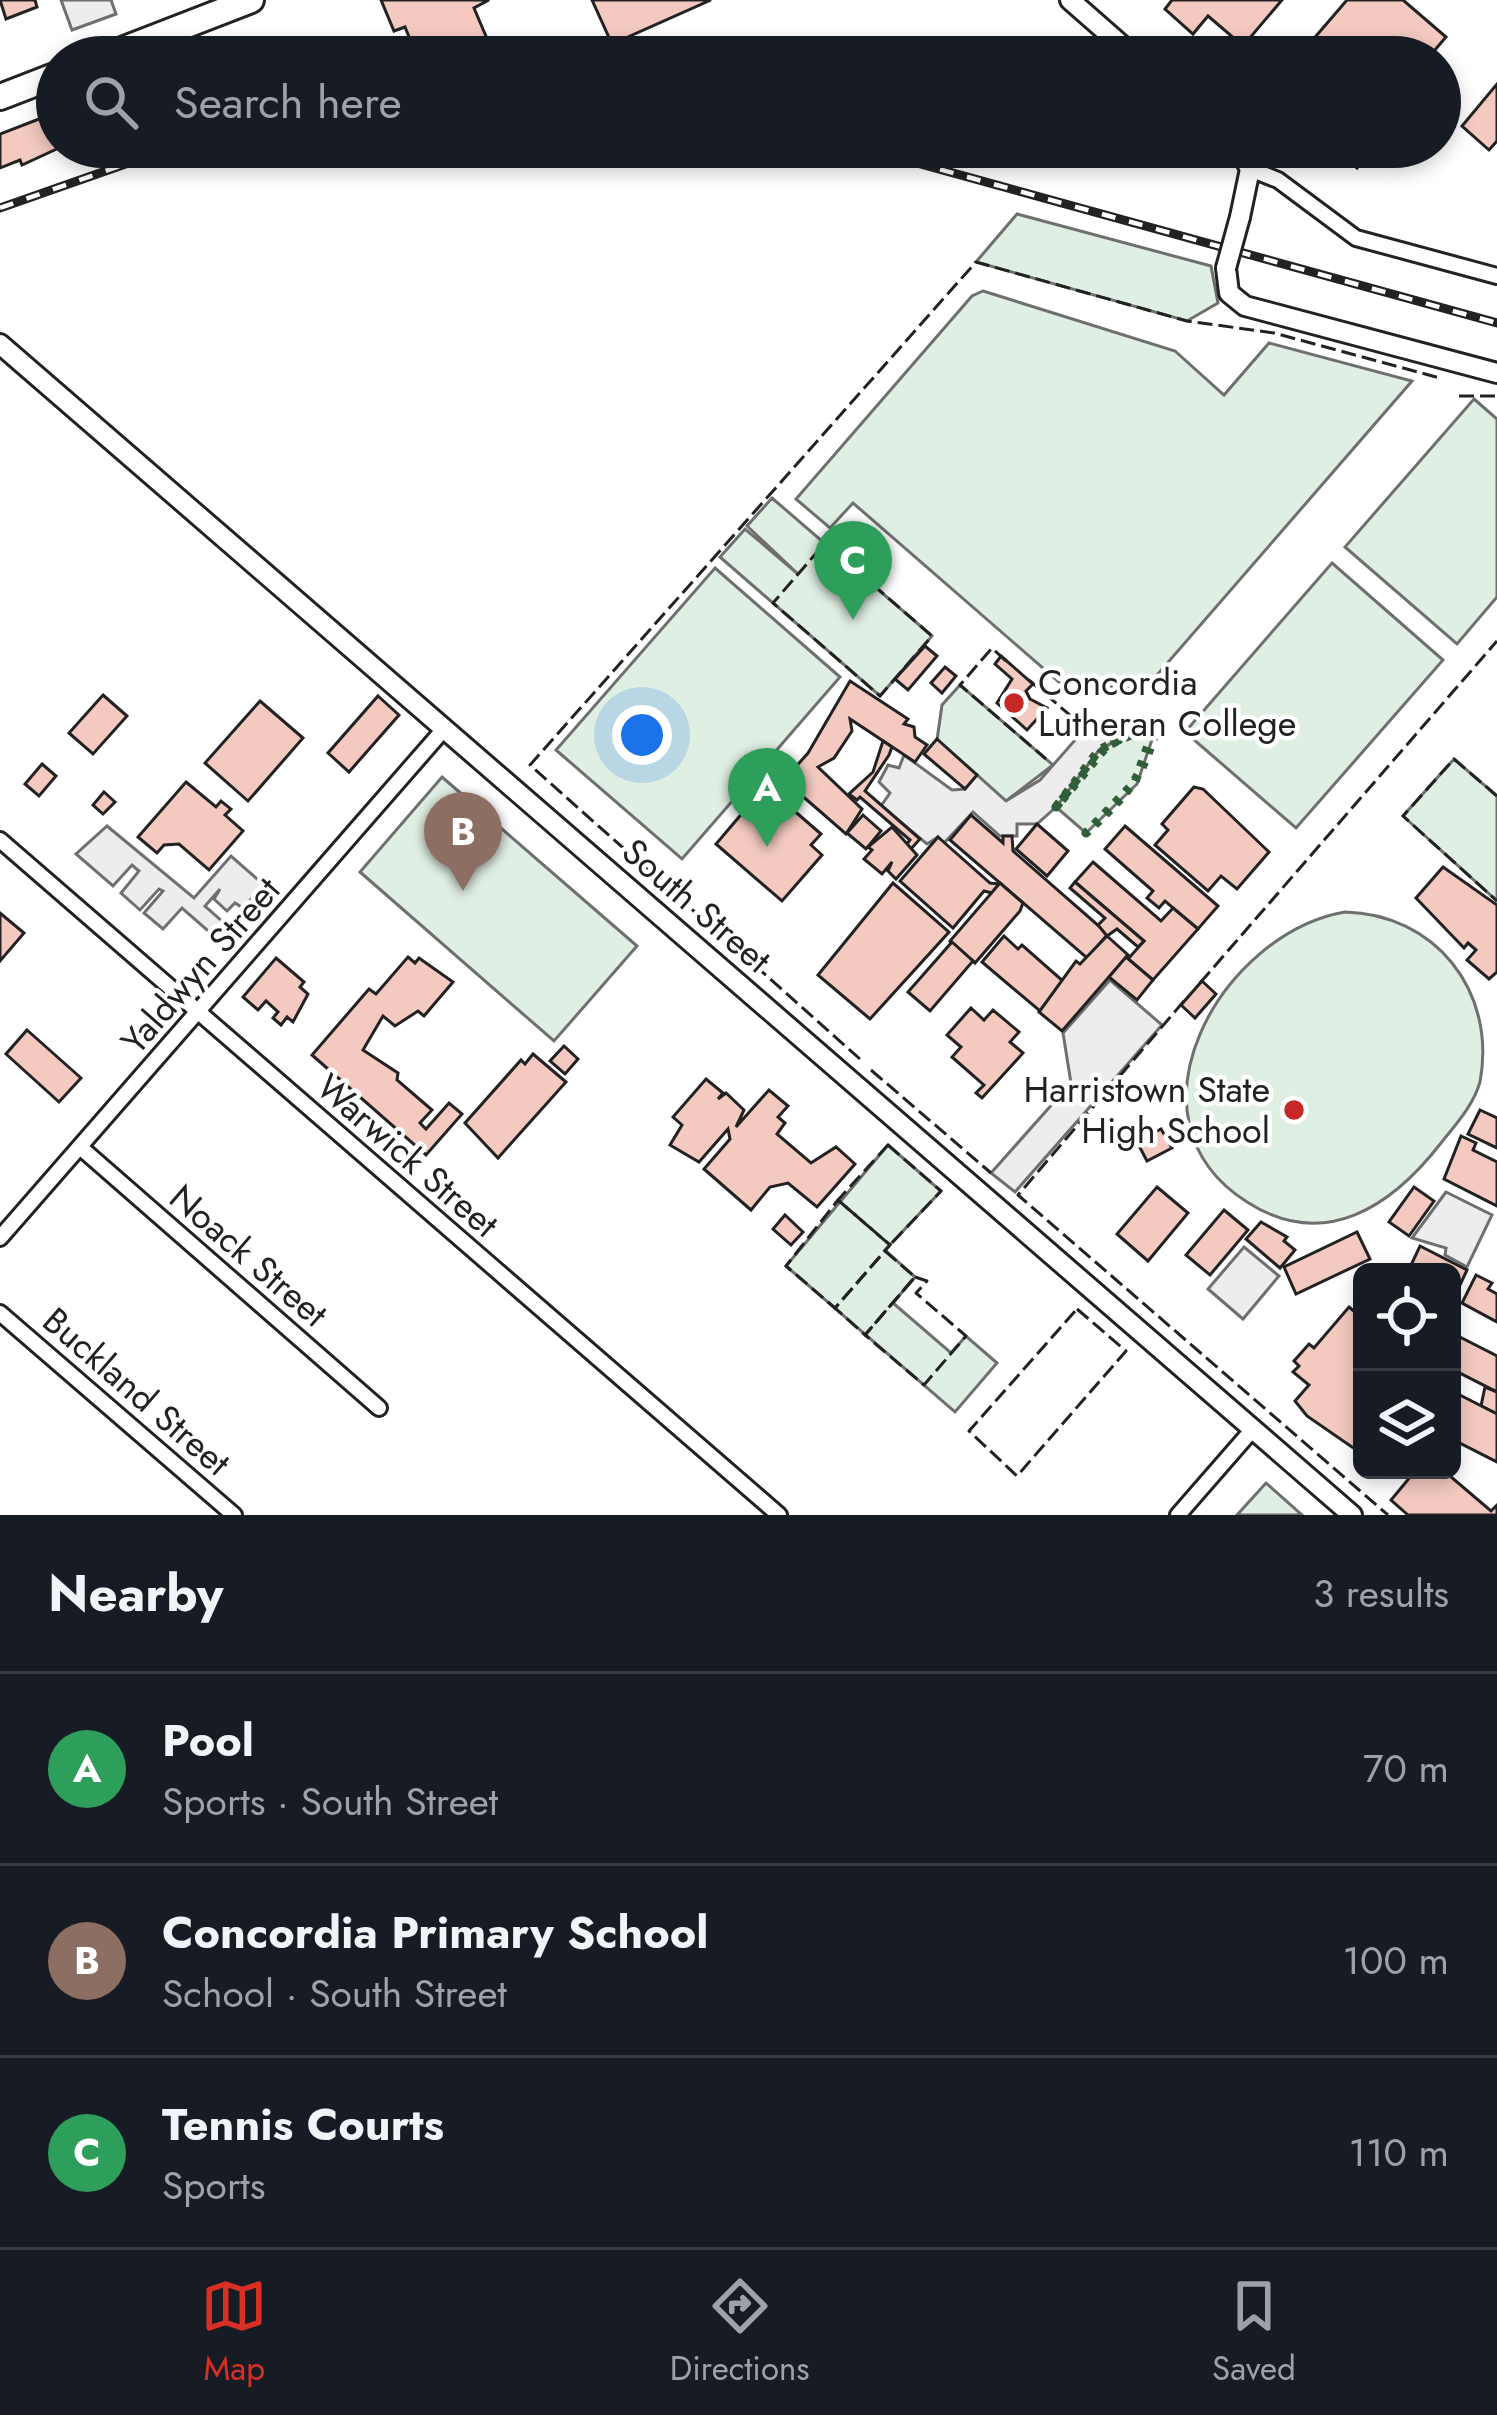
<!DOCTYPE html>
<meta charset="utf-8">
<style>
body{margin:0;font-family:Jost,sans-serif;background:#20242c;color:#f1f3f6}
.controls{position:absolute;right:36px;bottom:36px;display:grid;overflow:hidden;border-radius:18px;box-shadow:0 6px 18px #0003}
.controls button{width:108px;height:108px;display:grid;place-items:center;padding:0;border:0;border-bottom:3px solid #363941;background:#171b24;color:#f1f3f6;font:60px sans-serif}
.you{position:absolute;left:642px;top:735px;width:42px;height:42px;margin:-30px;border:9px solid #fff;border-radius:50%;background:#1a73e8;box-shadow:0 0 0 18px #1a73e833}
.badge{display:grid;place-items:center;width:78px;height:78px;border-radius:50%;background:#d93025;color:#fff;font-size:39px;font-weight:700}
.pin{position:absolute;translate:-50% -99px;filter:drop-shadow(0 3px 6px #0008)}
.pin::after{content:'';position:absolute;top:63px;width:42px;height:36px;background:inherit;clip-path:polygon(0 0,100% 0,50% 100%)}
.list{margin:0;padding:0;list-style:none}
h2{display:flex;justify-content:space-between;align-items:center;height:156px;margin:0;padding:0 48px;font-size:51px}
h2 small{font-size:39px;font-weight:400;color:#9ea1a6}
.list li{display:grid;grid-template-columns:78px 1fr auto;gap:36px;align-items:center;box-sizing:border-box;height:192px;padding:0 48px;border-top:3px solid #363941}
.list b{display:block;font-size:45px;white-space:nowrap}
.list p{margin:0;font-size:39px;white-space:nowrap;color:#9ea1a6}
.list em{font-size:39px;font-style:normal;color:#9ea1a6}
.icon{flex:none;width:66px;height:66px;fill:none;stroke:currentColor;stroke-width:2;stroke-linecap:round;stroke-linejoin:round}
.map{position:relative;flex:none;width:1497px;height:1515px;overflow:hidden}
.search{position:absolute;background:#171b24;box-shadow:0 6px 18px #0003;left:36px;right:36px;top:36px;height:132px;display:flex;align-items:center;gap:30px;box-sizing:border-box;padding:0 42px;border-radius:66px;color:#9ea1a6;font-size:45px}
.sheet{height:732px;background:#171b24}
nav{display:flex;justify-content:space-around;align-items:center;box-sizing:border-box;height:168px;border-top:3px solid #363941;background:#171b24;font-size:33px;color:#9ea1a6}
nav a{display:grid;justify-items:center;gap:6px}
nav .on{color:#d93025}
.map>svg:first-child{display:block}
</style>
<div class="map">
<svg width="1497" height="1515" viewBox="0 0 1497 1515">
<rect width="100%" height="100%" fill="#fff"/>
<!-- green -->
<g fill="#e0efe3" stroke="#6f6f6f" stroke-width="3">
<polygon points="1017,214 1211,266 1218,303 1187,321 976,262"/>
<polygon points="983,291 1175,351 1224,395 1269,343 1412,381 1144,690 1059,682 853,503 830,528 796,499 972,296"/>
<polygon points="1474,399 1497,419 1497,597 1457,644 1345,547"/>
<polygon points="772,498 932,636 880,696 720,557 745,529 798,574 747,526"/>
<polygon points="1332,563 1443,660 1296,828 1185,732"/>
<polygon points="715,568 840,677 682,859 556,750"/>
<polygon points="960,685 1053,765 1006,801 937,740 942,705"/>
<polygon points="1159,719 1137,784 1086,833 1056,807 1099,750"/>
<polygon points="1454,759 1497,796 1497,901 1403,816"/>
<polygon points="442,777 637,946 554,1041 360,872"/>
<path d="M1345,912C1434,914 1497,990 1480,1082C1473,1106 1456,1124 1441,1143C1392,1206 1325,1252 1247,1202C1115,1118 1222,933 1345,912Z"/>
<polygon points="888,1145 941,1191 885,1250 915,1277 893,1303 951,1353 966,1336 997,1363 955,1412 786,1266"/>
<polygon points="1266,1483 1302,1515 1237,1515"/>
</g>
<!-- parking -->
<g fill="#ededed" stroke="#6f6f6f" stroke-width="3">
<polygon points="61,0 111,0 116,14 72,30"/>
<polygon points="1134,718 1138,728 1099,750 1056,807 1037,824 1017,824 1017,836 1000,836 973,812 944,843 938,837 927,844 881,806 890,793 879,782 888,765 899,768 904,755 952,790 965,789 977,775 1006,801 1040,780 1083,731"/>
<polygon points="107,826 194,898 231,856 264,885 243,908 235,903 227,911 214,899 220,889 205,906 233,931 222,943 182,908 163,929 144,913 163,891 159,889 140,910 121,893 139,871 132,865 113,886 76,854"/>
<polygon points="1110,980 1162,1025 1015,1192 991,1173 1071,1083 1063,1033"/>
<polygon points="1446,1192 1492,1215 1467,1267 1445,1255 1446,1248 1412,1238"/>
<polygon points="1244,1247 1279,1276 1243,1319 1208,1289"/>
</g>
<!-- building -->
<g fill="#f3c9c0" stroke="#222" stroke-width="3">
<polygon points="0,0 35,0 37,7 6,19"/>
<polygon points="381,0 489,0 474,8 488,41 476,46 480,54 473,57 458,57 454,48 434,56 431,49 416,54 405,27 394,31"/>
<polygon points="592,0 711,0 612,44"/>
<polygon points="1172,0 1282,0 1243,46 1208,16 1193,34 1165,9"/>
<polygon points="1347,0 1403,0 1446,37 1429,57 1298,57"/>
<polygon points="1497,84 1497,141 1489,150 1462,126"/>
<polygon points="57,112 57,147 61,147 22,165 20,160 0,168 0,134"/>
<polygon points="1333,147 1375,147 1357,168"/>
<polygon points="925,646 937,656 908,690 895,679"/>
<polygon points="1001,656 1033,684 1026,691 1030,699 1047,708 1027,730 997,703 1012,679 995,664"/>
<polygon points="945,667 956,676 942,693 931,683"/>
<polygon points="850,681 908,719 904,724 914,727 915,737 927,745 915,762 850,719 852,731 834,758 818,767 862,809 846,834 784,780 808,753"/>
<polygon points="103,695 127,716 93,754 69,733"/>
<polygon points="378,696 399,715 349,772 328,753"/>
<polygon points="260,701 303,738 248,801 205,763"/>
<polygon points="937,739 977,775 965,789 924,754"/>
<polygon points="883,741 892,747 889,755 865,791 920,839 911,849 906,845 910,840 860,797 857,800 849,794 873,772"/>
<polygon points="42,764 56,776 39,796 25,784"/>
<polygon points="186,782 216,807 221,801 231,809 225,815 243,831 209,870 179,844 164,845 157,853 138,837"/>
<polygon points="1194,787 1203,789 1269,852 1237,889 1221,876 1208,891 1155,845 1168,830 1162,824"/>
<polygon points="104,792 115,802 103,814 93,805"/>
<polygon points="776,795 821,834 811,845 822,855 782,901 716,844 756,797 767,807"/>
<polygon points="863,815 881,831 866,849 847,833"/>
<polygon points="971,815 1003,843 1003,836 1012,836 1013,851 1108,934 1087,958 950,840"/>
<polygon points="1037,824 1068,851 1047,876 1016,849"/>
<polygon points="1125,826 1218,906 1198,929 1165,901 1159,908 1147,898 1153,891 1105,849"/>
<polygon points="892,827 917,855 896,879 888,871 892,862 882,874 864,859 872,850 868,847"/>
<polygon points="938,837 990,883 999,884 992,893 984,891 953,928 900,881"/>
<polygon points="1093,862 1161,921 1173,908 1198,929 1153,980 1128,959 1144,941 1075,882"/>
<polygon points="1443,867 1497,905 1497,972 1489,979 1467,960 1476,950 1468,943 1464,948 1416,898"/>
<polygon points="1075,882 1144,941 1138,947 1117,929 1107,936 1098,925 1105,918 1070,888"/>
<polygon points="893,883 949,932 870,1019 818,975"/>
<polygon points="1000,883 1023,903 1020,911 975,963 950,941"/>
<polygon points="0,913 24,933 0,961"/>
<polygon points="1004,936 1018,949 1022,945 1064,982 1040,1011 982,962"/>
<polygon points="1107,936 1128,955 1062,1031 1039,1012 1076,961 1080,964"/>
<polygon points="952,942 973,961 930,1011 908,992"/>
<polygon points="408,957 415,963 419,958 453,982 424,1016 418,1011 395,1026 383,1016 363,1050 398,1073 397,1080 432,1110 420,1123 426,1129 449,1103 462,1114 426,1155 312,1055 369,989 376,994"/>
<polygon points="1126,957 1153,980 1137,1000 1109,977"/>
<polygon points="276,958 304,982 300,987 308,994 293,1022 287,1017 281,1025 273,1018 278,1012 266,1001 258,1010 243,997"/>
<polygon points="1202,981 1216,994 1195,1018 1181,1005"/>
<polygon points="971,1008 984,1020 993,1010 1019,1032 1010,1042 1023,1053 982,1098 976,1093 984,1085 952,1057 961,1047 947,1035"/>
<polygon points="27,1030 81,1078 59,1102 6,1054"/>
<polygon points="564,1046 578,1059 565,1074 550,1061"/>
<polygon points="533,1054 566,1082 498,1158 465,1123 521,1060 525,1064"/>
<polygon points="706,1079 723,1093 718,1099 726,1093 744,1110 736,1127 769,1090 788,1106 778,1117 785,1123 777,1134 811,1163 836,1147 855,1164 817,1207 788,1183 770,1187 751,1210 704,1169 730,1139 728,1129 699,1162 670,1145 682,1125 673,1117"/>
<polygon points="1480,1110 1497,1118 1497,1148 1468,1134"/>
<polygon points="1161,1129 1172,1148 1147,1161 1137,1142"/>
<polygon points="1461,1136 1476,1143 1473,1150 1497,1162 1497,1206 1444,1179"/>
<polygon points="1157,1187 1188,1213 1148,1261 1117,1234"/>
<polygon points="1414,1187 1434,1201 1409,1236 1389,1222"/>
<polygon points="1224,1210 1248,1230 1210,1275 1186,1255"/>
<polygon points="785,1215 803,1232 791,1245 773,1229"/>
<polygon points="1261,1222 1287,1237 1284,1241 1295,1250 1280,1268 1246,1239"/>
<polygon points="1357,1232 1370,1259 1296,1294 1284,1267"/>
<polygon points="1420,1246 1467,1270 1460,1285 1452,1281 1452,1272 1419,1272 1411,1265"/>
<polygon points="1476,1275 1492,1283 1488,1289 1497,1294 1497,1322 1462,1303"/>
<polygon points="1349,1307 1362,1318 1362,1454 1307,1416 1295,1401 1309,1385 1293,1372 1299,1366 1294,1361 1309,1344 1314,1348"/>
<polygon points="1452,1333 1497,1356 1497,1392 1452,1369"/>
<polygon points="1485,1387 1497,1392 1497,1414 1481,1406"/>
<polygon points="1452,1391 1497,1414 1497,1462 1452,1439"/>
<polygon points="1416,1470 1443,1470 1491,1511 1497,1505 1497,1515 1408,1515 1391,1500"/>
</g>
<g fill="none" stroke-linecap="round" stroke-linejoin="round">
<defs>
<g id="street">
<polyline points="1250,169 1278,180 1356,238 1497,276"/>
<polyline points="0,840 779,1515"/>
<polyline points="80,1147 379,1408"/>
<polyline points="0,1238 444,729"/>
<polyline points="0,1313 234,1515"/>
<polyline points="1178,1515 1253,1429"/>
</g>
<g id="secondary">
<polyline points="1070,0 1135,57"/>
<polyline points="1238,147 1250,169 1240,217"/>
<polyline points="1226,268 1229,293 1245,306 1497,373"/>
<polyline points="0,344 1352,1515"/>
</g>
<g id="highway">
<polyline points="104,57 251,0"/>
<polyline points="0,97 57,75"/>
</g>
</defs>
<!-- street casing -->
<use href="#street" stroke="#222" stroke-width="20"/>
<!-- secondary casing -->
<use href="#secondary" stroke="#222" stroke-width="24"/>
<!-- highway casing -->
<use href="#highway" stroke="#222" stroke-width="30"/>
<!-- street -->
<use href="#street" stroke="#fff" stroke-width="14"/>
<!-- secondary -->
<use href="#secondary" stroke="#fff" stroke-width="18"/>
<!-- highway -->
<use href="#highway" stroke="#fff" stroke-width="24"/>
<defs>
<g id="rail">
<polyline points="859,147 1497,323"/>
<polyline points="0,208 174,147"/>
</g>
</defs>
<!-- rail casing -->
<use href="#rail" stroke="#222" stroke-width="9"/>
<!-- rail -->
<use href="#rail" stroke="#fff" stroke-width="4.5" stroke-dasharray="14" stroke-linecap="butt"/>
<defs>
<polyline id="secondary-bridge" points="1226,268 1240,217"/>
</defs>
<!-- secondary-bridge casing -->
<use href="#secondary-bridge" stroke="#222" stroke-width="24" stroke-linecap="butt"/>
<!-- secondary-bridge -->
<use href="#secondary-bridge" stroke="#fff" stroke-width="18"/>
<!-- hedge -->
<path stroke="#2f5e38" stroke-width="9" stroke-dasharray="6 9" stroke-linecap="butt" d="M1159,719C1144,777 1129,793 1086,833L1135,782L1156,723L1107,746L1056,807L1099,750Z"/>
<!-- fence -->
<g stroke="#222" stroke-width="3" stroke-dasharray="15 6" stroke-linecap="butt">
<polyline points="1459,396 1497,396"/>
<polygon points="825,543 932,636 880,696 773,603"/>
<polyline points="1006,661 992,648 960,685 1046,759"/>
<polyline points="1029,680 1079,723"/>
<polyline points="1497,796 1454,759 1403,816 1497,901"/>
<polyline points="1200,983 1497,641"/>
<polyline points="1184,1001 1018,1195 1388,1515"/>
<polyline points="860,1059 530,765 976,262 1187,321 1274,333 1440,378"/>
<polyline points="871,1070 991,1173"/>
<polygon points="888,1145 941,1191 890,1245 838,1200"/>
<polygon points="838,1200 890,1245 835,1308 786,1266"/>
<polygon points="885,1251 915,1277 865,1335 835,1308"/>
<polygon points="915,1277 927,1281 916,1293 966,1336 924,1385 865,1335"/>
<polygon points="1077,1309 1126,1351 1017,1476 969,1431"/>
</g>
</g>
<!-- markers -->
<g fill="#c62828" stroke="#fff" stroke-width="4.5">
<circle cx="1014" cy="703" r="12"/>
<circle cx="1294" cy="1110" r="12"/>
</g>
<g text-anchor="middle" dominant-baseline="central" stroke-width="9" stroke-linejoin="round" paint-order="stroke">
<!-- poi labels -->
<g font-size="36" fill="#222" stroke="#fff" text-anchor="start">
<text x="1038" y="682">Concordia<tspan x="1038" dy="41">Lutheran College</tspan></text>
<text x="1270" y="1089" text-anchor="end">Harristown State<tspan x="1270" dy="41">High School</tspan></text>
</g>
<!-- street labels -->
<g font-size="36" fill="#222" stroke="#fff">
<text transform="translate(697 905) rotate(41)">South Street</text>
<text transform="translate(200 965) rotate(-49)">Yaldwyn Street</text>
<text transform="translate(408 1155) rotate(41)">Warwick Street</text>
<text transform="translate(249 1255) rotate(41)">Noack Street</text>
<text transform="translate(137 1391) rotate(41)">Buckland Street</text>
</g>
</g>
</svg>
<div class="controls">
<button><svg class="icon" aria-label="locate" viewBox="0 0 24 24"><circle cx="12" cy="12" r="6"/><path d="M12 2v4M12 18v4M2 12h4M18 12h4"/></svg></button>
<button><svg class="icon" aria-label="layers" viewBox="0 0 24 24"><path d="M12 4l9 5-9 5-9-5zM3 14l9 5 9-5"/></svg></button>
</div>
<div class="you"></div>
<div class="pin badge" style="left:767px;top:847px;background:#2e9e5b">A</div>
<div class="pin badge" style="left:463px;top:891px;background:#8d6e63">B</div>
<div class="pin badge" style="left:853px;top:620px;background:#2e9e5b">C</div>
<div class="search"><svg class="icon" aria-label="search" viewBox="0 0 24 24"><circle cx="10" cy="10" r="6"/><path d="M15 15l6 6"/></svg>Search here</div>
</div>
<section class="sheet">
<h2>Nearby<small>3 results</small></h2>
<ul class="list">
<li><span class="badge" style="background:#2e9e5b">A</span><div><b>Pool</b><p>Sports · South Street</p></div><em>70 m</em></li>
<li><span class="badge" style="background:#8d6e63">B</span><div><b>Concordia Primary School</b><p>School · South Street</p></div><em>100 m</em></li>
<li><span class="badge" style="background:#2e9e5b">C</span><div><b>Tennis Courts</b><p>Sports</p></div><em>110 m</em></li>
</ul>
</section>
<nav>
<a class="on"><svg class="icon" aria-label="map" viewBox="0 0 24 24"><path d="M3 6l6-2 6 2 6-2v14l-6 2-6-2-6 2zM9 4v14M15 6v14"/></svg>Map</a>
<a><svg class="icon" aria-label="directions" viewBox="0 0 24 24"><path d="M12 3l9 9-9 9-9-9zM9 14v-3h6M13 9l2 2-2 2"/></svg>Directions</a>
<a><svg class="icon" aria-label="saved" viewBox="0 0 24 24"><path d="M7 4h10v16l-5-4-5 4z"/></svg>Saved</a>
</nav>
